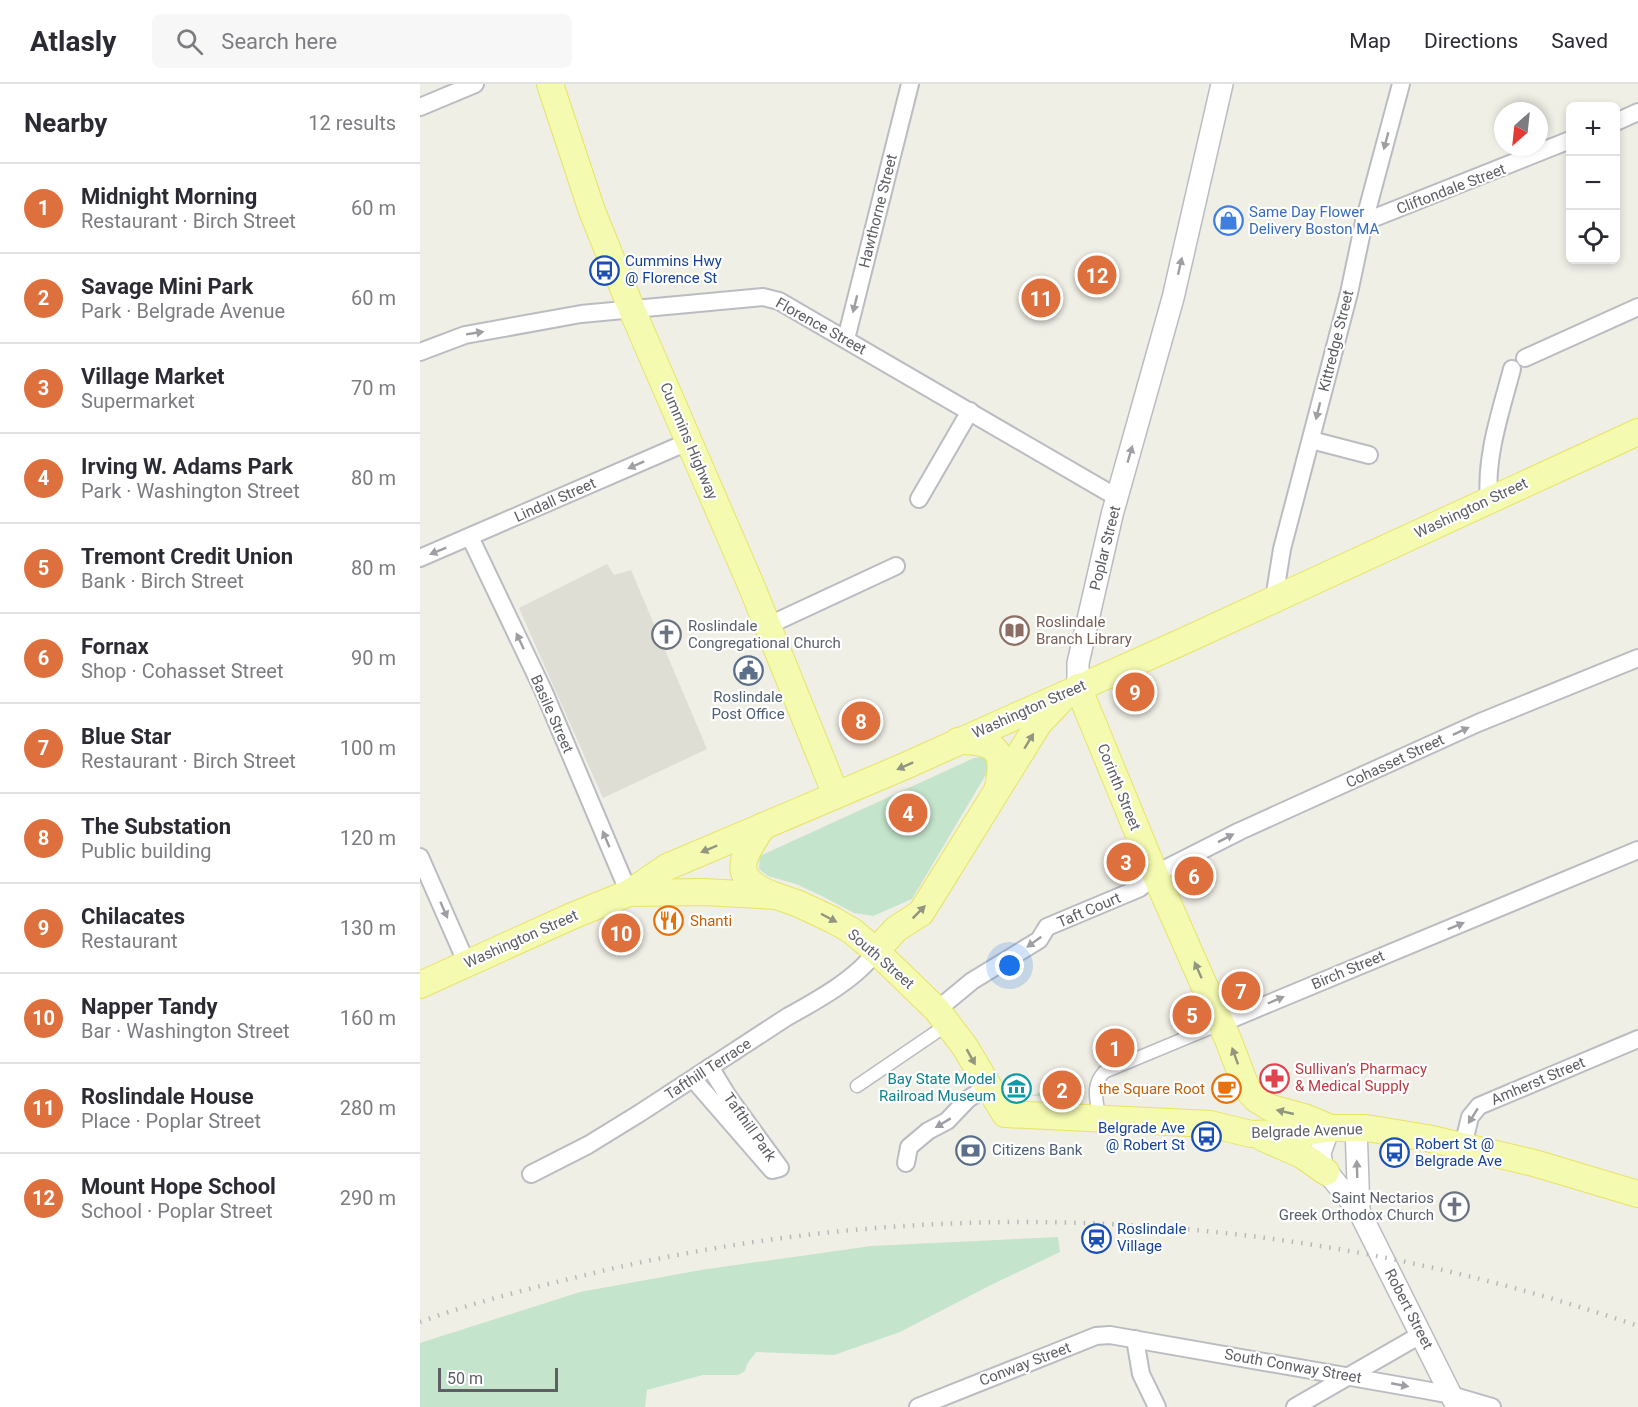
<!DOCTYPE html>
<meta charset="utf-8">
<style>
body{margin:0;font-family:Roboto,sans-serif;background:#f7f7f7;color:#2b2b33}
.controls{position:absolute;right:18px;top:18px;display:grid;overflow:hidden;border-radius:9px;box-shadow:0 3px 9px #0003}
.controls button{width:54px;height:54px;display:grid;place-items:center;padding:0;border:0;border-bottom:2px solid #e1e1e2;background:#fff;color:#2b2b33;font:30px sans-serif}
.compass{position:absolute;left:1074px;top:18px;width:54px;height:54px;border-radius:50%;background:#fff;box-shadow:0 3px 9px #0003;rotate:207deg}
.scale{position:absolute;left:18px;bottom:15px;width:120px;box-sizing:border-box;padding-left:6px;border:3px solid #5e5f65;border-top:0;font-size:16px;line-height:21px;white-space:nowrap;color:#5e5f65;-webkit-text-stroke:4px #fff;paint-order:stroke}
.you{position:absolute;left:590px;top:882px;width:21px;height:21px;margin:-15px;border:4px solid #fff;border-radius:50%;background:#1a73e8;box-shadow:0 0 0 9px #1a73e833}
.badge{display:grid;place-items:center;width:39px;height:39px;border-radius:50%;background:#de703d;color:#fff;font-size:20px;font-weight:700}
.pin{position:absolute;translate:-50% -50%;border:3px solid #fff;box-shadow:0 2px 6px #0006}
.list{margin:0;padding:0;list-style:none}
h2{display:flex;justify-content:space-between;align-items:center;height:78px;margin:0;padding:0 24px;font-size:26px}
h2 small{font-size:20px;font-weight:400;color:#7c7c81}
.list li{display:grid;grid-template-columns:39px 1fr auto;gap:18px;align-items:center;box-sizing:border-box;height:90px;padding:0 24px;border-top:2px solid #e1e1e2}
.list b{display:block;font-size:22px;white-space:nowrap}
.list p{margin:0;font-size:20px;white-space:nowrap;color:#7c7c81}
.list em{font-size:20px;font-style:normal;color:#7c7c81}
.icon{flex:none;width:33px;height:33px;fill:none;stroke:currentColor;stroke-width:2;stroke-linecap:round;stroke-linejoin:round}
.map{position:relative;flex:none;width:1218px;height:1323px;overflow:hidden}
header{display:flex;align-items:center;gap:36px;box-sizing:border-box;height:84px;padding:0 30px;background:#fff;border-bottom:2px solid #e1e1e2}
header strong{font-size:28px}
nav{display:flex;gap:33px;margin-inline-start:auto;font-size:21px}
.search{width:420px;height:54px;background:#f7f7f7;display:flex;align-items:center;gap:15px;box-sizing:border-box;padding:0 21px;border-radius:9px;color:#7c7c81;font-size:22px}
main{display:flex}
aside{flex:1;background:#fff}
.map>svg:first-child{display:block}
</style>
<header>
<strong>Atlasly</strong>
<div class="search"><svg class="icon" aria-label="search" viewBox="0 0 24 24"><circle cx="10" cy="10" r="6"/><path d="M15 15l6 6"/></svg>Search here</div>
<nav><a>Map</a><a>Directions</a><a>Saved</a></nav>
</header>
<main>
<aside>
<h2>Nearby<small>12 results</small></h2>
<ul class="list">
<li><span class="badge">1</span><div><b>Midnight Morning</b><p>Restaurant · Birch Street</p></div><em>60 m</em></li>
<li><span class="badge">2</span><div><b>Savage Mini Park</b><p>Park · Belgrade Avenue</p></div><em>60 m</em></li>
<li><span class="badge">3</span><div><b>Village Market</b><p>Supermarket</p></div><em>70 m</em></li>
<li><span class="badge">4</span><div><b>Irving W. Adams Park</b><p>Park · Washington Street</p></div><em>80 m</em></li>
<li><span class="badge">5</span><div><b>Tremont Credit Union</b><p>Bank · Birch Street</p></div><em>80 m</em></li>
<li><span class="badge">6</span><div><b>Fornax</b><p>Shop · Cohasset Street</p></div><em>90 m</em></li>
<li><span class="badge">7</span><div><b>Blue Star</b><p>Restaurant · Birch Street</p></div><em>100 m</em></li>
<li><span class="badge">8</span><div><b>The Substation</b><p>Public building</p></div><em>120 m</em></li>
<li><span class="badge">9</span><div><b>Chilacates</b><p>Restaurant</p></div><em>130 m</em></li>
<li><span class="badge">10</span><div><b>Napper Tandy</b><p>Bar · Washington Street</p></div><em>160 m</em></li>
<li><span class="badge">11</span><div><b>Roslindale House</b><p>Place · Poplar Street</p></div><em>280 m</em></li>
<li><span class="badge">12</span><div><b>Mount Hope School</b><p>School · Poplar Street</p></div><em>290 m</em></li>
</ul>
</aside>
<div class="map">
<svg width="1218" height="1323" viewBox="0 0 1218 1323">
<rect width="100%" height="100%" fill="#efefe6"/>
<!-- education -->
<polygon fill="#dfded4" points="187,480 194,491 211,486 287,665 183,714 99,524"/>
<!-- green -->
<g fill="#c4e4cc">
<polygon points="562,673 568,677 568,687 492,815 453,832 434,829 402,812 376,800 348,792 339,785 340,772 554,674"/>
<polygon points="653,995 657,997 661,1011 658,1014 611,1012"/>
<polygon points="638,1153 640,1168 569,1202 480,1248 414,1271 336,1268 327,1280 325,1287 318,1291 283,1291 227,1306 225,1323 0,1323 0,1259 160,1208 281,1186 451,1162"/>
</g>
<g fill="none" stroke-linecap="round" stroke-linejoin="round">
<defs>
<g id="pedestrian">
<polyline points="437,1002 528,940"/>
<path d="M679,1033C677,1016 671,1002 684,988L802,939"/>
</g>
<g id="minor">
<polyline points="0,23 55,0"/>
<polyline points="1196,38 1218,28"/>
<polyline points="944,138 1150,56"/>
<polyline points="426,255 490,0"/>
<polyline points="0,268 45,251 161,230 343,213 359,217 698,414"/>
<polyline points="1105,274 1218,223"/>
<polyline points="891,356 949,371"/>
<polyline points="499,415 550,327"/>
<path d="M1069,416C1065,372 1081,327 1092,285"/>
<polyline points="50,453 124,608 209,809"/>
<polyline points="0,474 270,357"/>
<polyline points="854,515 862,465 929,209 944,138 981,0"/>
<polyline points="347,542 476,482"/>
<polyline points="0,773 47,880"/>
<polyline points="517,926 552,897 619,856 627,843 720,804 735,790 820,747 1058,639 1218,574"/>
<polyline points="802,939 1218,766"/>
<polyline points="273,995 352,1086 360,1084 309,1014 290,983"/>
<polyline points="1043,1062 1050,1033 1059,1022 1218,955"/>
<polyline points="486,1079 489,1063 508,1047 527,1037 548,1015 567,1003"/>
<path d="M111,1090L168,1061L220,1029L367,933C396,917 438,894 456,867"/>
<polyline points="715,1255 721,1290 737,1323"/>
<polyline points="498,1323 676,1252 690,1251 1005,1306 1031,1311 1072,1323"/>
<polyline points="875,1323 1002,1250"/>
</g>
<g id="tertiary">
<polyline points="658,603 658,579 692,431 753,214 802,0"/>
<polyline points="936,1043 939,1127"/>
<polyline points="909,1044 900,1069 902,1082 939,1127 1037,1323"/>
</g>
<g id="primary">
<polyline points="130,0 172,127 212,226 331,501 416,711"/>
<polyline points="658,603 735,790 807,953 827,1005 836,1015 851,1024 884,1033 906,1042"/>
<path d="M538,657C576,657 586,666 578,703"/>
<path d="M343,742C322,774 308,793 353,811"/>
<polyline points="209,809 284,808 356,812 379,820 413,836 432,847 456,867 517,926 545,963 585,1030 790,1040 831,1050 889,1048 909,1044 946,1044 1007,1054 1114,1079 1218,1110"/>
<polyline points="456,867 476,845 501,829 619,639 641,616"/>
<polyline points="0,901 152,832 209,809 247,783 485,682 766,556 1218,348"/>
<polyline points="843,1054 882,1071 906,1088"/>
</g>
</defs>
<!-- pedestrian casing -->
<use href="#pedestrian" stroke="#bbbcc1" stroke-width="15"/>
<!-- minor casing -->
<use href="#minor" stroke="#bbbcc1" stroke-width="20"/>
<!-- tertiary casing -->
<use href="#tertiary" stroke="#bbbcc1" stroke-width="24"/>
<!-- primary casing -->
<use href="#primary" stroke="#e8e365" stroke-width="28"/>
<!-- pedestrian -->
<use href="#pedestrian" stroke="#fff" stroke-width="12"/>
<!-- minor -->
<use href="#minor" stroke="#fff" stroke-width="16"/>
<!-- tertiary -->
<use href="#tertiary" stroke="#fff" stroke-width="21"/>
<!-- primary -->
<use href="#primary" stroke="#f4fab0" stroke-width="26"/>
<!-- rail -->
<path stroke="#b8b8b9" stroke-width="4.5" stroke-dasharray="1.5 8" stroke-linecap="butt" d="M0,1238C60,1216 124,1201 186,1186C532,1106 883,1127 1218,1242"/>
</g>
<!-- one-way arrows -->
<defs><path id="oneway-solid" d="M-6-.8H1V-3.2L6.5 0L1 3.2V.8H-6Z" transform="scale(1.5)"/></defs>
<g fill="#9e9fa3">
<use href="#oneway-solid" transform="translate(966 57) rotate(105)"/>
<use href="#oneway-solid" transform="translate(760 182) rotate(-77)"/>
<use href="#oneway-solid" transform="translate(435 220) rotate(104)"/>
<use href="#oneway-solid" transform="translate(55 249) rotate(-9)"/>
<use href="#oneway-solid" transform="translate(898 327) rotate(104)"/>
<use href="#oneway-solid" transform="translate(710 370) rotate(-74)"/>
<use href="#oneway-solid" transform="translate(216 381) rotate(156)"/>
<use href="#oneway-solid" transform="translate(18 467) rotate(158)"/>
<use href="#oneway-solid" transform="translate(100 557) rotate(-115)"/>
<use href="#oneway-solid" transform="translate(1041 647) rotate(-25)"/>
<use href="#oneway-solid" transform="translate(806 754) rotate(-27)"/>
<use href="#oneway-solid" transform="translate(186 755) rotate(-113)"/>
<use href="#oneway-solid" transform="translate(24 826) rotate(66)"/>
<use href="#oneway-solid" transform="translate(1036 842) rotate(-22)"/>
<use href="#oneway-solid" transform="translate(614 858) rotate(144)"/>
<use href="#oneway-solid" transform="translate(856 916) rotate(-23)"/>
<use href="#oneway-solid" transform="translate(1053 1032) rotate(122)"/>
<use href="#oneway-solid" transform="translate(523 1039) rotate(149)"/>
<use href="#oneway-solid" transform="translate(937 1085) rotate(-92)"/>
<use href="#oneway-solid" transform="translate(980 1301) rotate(11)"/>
</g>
<g fill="#92957f">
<use href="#oneway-solid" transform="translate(609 657) rotate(-59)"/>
<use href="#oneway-solid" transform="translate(485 682) rotate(156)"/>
<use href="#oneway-solid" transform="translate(289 765) rotate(157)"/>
<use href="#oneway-solid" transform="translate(499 828) rotate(-45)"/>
<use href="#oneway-solid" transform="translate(409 834) rotate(28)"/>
<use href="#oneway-solid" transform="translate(778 886) rotate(-114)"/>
<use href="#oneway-solid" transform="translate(815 972) rotate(-110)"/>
<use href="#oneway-solid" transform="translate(551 973) rotate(61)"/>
<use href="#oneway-solid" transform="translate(865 1028) rotate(-167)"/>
</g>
<!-- icons -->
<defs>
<symbol id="shop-ring" viewBox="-11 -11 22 22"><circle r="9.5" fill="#fff" stroke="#3f7fe0" stroke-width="1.5"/><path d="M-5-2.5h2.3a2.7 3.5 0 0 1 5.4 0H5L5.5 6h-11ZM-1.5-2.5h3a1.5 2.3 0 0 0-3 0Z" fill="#3f7fe0"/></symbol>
<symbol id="bus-ring" viewBox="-11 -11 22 22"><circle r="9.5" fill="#fff" stroke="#1a4fb4" stroke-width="1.5"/><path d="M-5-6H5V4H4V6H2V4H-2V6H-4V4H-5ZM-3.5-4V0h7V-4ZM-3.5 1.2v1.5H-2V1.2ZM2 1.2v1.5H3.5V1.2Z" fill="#1a4fb4"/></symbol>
<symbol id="library-ring" viewBox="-11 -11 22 22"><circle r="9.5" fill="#fff" stroke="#8d6e63" stroke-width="1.5"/><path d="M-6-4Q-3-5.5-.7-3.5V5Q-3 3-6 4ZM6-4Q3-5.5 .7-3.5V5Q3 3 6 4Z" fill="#8d6e63"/></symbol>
<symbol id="church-ring" viewBox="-11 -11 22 22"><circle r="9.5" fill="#fff" stroke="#6b7280" stroke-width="1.5"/><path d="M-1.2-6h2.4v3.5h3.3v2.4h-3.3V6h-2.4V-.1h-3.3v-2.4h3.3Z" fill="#6b7280"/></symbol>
<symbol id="civic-ring" viewBox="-11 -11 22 22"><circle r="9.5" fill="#fff" stroke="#5c6f8a" stroke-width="1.5"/><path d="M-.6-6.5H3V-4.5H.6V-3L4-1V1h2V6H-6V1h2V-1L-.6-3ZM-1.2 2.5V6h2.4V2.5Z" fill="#5c6f8a"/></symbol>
<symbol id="restaurant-ring" viewBox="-11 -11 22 22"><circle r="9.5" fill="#fff" stroke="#e8710a" stroke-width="1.5"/><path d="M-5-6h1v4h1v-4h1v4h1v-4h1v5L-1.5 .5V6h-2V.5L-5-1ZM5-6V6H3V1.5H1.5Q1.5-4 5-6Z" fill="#e8710a"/></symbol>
<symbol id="pharmacy-ring" viewBox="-11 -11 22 22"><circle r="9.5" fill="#fff" stroke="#e0444e" stroke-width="1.5"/><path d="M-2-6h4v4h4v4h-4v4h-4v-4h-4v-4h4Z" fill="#e0444e"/></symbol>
<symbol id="museum-ring" viewBox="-11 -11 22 22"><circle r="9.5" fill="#fff" stroke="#0f9aa8" stroke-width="1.5"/><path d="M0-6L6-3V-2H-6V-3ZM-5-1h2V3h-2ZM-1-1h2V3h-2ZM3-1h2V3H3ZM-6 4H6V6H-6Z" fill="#0f9aa8"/></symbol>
<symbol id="cafe-ring" viewBox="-11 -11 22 22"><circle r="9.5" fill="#fff" stroke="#e8710a" stroke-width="1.5"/><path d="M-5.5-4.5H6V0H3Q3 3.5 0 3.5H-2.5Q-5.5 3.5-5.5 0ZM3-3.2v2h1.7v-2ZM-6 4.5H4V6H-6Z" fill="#e8710a"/></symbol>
<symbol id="bank-ring" viewBox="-11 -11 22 22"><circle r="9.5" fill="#fff" stroke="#5c6f8a" stroke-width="1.5"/><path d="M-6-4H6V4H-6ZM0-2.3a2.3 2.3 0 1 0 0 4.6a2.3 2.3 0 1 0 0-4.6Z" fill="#5c6f8a"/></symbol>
<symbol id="station-ring" viewBox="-11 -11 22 22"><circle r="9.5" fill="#fff" stroke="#1a4fb4" stroke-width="1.5"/><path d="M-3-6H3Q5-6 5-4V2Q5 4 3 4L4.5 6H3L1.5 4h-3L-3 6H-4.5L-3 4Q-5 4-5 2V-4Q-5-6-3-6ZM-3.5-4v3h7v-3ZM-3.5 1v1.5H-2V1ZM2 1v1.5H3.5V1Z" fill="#1a4fb4"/></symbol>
</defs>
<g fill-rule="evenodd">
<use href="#shop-ring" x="792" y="120" width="33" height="33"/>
<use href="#bus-ring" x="168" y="170" width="33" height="33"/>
<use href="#library-ring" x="578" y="530" width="33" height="33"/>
<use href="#church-ring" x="230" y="534" width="33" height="33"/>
<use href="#civic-ring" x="312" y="570" width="33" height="33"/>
<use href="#restaurant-ring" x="232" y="820" width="33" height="33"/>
<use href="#pharmacy-ring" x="838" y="978" width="33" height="33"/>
<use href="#museum-ring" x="580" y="988" width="33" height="33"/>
<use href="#cafe-ring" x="790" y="988" width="33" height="33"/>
<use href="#bus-ring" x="770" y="1036" width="33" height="33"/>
<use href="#bank-ring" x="534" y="1050" width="33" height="33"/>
<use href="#bus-ring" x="958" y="1052" width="33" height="33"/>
<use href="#church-ring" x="1018" y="1106" width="33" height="33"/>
<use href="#station-ring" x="660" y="1138" width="33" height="33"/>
</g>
<g text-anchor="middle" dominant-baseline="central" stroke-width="4.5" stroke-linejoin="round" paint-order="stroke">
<!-- street labels -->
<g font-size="15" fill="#5e5f65" stroke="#fff">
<text transform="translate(1031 105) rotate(-21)">Cliftondale Street</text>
<text transform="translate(458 127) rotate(-76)">Hawthorne Street</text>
<text transform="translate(401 242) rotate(29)">Florence Street</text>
<text transform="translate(916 257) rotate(-76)">Kittredge Street</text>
<text transform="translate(269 357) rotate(67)">Cummins Highway</text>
<text transform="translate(135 416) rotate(-24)">Lindall Street</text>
<text transform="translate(1051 424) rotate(-25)">Washington Street</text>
<text transform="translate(685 464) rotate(-76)">Poplar Street</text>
<text transform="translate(609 625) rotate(-24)">Washington Street</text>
<text transform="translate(132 630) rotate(66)">Basile Street</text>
<text transform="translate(975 677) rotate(-25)">Cohasset Street</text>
<text transform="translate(699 703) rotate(68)">Corinth Street</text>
<text transform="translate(669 826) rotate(-23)">Taft Court</text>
<text transform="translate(101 855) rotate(-24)">Washington Street</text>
<text transform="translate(461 875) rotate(41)">South Street</text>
<text transform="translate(928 886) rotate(-23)">Birch Street</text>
<text transform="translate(288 985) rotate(-33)">Tafthill Terrace</text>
<text transform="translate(1118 997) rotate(-23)">Amherst Street</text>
<text transform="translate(330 1043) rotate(55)">Tafthill Park</text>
<text transform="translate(887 1047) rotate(-2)">Belgrade Avenue</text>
<text transform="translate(989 1225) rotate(63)">Robert Street</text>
<text transform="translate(605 1280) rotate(-21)">Conway Street</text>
<text transform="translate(873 1282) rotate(10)">South Conway Street</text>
</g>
<!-- shop labels -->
<g font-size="15" fill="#366cbe" stroke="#fff" text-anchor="start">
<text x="829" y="128">Same Day Flower<tspan x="829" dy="17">Delivery Boston MA</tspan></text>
</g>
<!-- transit labels -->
<g font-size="15" fill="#164399" stroke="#fff" text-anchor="start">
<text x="205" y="177">Cummins Hwy<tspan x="205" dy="17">@ Florence St</tspan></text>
<text x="765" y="1044" text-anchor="end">Belgrade Ave<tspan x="765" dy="17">@ Robert St</tspan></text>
<text x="995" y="1060">Robert St @<tspan x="995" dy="17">Belgrade Ave</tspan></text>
<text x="697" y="1145">Roslindale<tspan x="697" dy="17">Village</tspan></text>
</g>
<!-- education labels -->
<g font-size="15" fill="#785e54" stroke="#fff" text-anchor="start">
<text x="616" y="538">Roslindale<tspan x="616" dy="17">Branch Library</tspan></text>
</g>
<!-- worship labels -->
<g font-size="15" fill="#5b616d" stroke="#fff" text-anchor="start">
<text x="268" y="542">Roslindale<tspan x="268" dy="17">Congregational Church</tspan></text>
<text x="1014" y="1114" text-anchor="end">Saint Nectarios<tspan x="1014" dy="17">Greek Orthodox Church</tspan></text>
</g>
<!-- service labels -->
<g font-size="15" fill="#4e5e75" stroke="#fff">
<text x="328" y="613">Roslindale<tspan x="328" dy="17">Post Office</tspan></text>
<text x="572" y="1066" text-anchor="start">Citizens Bank</text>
</g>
<!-- food labels -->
<g font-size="15" fill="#c56008" stroke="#fff" text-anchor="start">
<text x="270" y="837">Shanti</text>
<text x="785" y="1005" text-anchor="end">the Square Root</text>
</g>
<!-- health labels -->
<g font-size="15" fill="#be3a42" stroke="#fff" text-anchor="start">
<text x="875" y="985">Sullivan’s Pharmacy<tspan x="875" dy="17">&amp; Medical Supply</tspan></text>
</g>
<!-- culture labels -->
<g font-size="15" fill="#0d838f" stroke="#fff" text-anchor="end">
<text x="576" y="995">Bay State Model<tspan x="576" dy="17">Railroad Museum</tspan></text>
</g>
</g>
</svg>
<div class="controls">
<button>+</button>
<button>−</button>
<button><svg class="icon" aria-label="locate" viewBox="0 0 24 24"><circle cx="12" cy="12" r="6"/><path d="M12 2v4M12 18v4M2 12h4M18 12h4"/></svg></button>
</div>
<svg class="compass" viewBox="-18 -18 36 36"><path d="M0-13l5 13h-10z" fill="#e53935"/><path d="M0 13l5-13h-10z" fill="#7c7c81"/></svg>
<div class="scale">50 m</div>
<div class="you"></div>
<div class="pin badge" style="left:695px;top:964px">1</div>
<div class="pin badge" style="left:642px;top:1006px">2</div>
<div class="pin badge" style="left:706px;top:778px">3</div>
<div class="pin badge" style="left:488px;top:729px">4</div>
<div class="pin badge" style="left:772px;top:931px">5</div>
<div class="pin badge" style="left:774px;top:792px">6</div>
<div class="pin badge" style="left:821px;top:907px">7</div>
<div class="pin badge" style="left:441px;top:637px">8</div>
<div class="pin badge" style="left:715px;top:608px">9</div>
<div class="pin badge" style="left:201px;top:849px">10</div>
<div class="pin badge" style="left:621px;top:214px">11</div>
<div class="pin badge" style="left:677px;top:191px">12</div>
</div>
</main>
